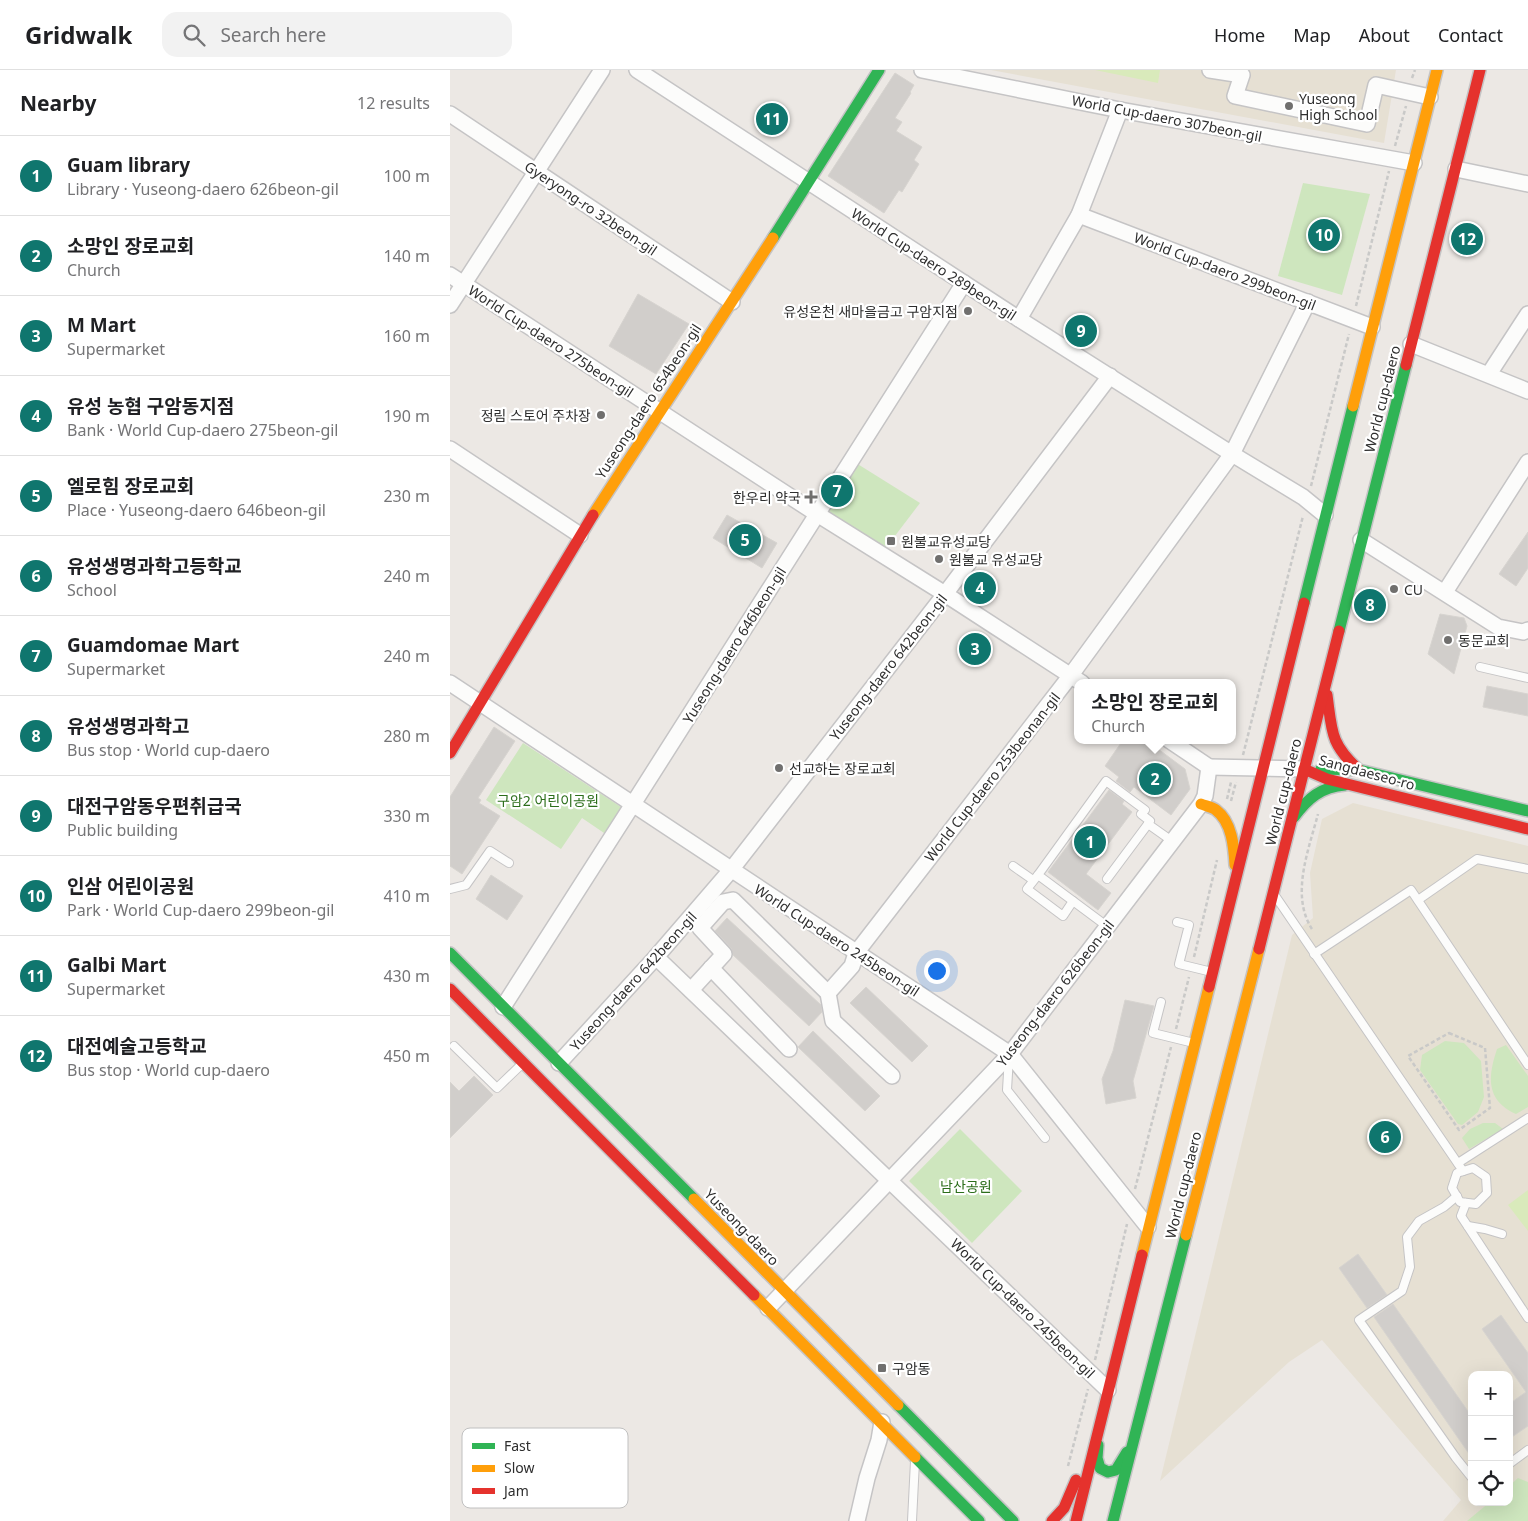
<!DOCTYPE html>
<meta charset="utf-8">
<style>
body{margin:0;font-family:"Noto Sans","Noto Sans KR",sans-serif;background:#f2f2f2;color:#202124}
.controls{position:absolute;right:15px;bottom:15px;display:grid;overflow:hidden;border-radius:10px;box-shadow:0 5px 20px #0002}
.controls button{width:45px;height:45px;display:grid;place-items:center;padding:0;border:0;border-bottom:1px solid #e0e0e0;background:#fff;color:#202124;font:25px sans-serif}
.you{position:absolute;left:486px;top:900px;width:18px;height:18px;margin:-12px;border:4px solid #fff;border-radius:50%;background:#1a73e8;box-shadow:0 0 0 8px #1a73e833}
.badge{display:grid;place-items:center;width:32px;height:32px;border-radius:50%;background:#0f766e;color:#fff;font-size:16px;font-weight:700}
.pin{position:absolute;translate:-50% -50%;border:2px solid #fff;box-shadow:0 1px 5px #0006}
.popup{position:absolute;left:624px;top:609px;width:162px;height:65px;box-sizing:border-box;display:grid;place-content:center;border-radius:10px;background:#fff;filter:drop-shadow(0 1px 4px #0005);font-size:16px;white-space:nowrap;color:#757577}
.popup b{font-size:19px;color:#202124}
.popup::after{content:'';position:absolute;left:50%;top:100%;margin-left:-10px;border:10px solid transparent;border-top-color:#fff}
.list{margin:0;padding:0;list-style:none}
h2{display:flex;justify-content:space-between;align-items:center;height:65px;margin:0;padding:0 20px;font-size:21px}
h2 small{font-size:16px;font-weight:400;color:#757577}
.list li{display:grid;grid-template-columns:32px 1fr auto;gap:15px;align-items:center;box-sizing:border-box;height:80px;padding:0 20px;border-top:1px solid #e0e0e0}
.list b{display:block;font-size:19px;white-space:nowrap}
.list p{margin:0;font-size:16px;white-space:nowrap;color:#757577}
.list em{font-size:16px;font-style:normal;color:#757577}
.icon{flex:none;width:28px;height:28px;fill:none;stroke:currentColor;stroke-width:2;stroke-linecap:round;stroke-linejoin:round}
.map{position:relative;flex:none;width:1078px;height:1451px;overflow:hidden}
header{display:flex;align-items:center;gap:30px;box-sizing:border-box;height:70px;padding:0 25px;background:#fff;border-bottom:1px solid #e0e0e0}
header strong{font-size:24px}
nav{display:flex;gap:28px;margin-inline-start:auto;font-size:18px}
.search{width:350px;height:45px;background:#f2f2f2;display:flex;align-items:center;gap:12px;box-sizing:border-box;padding:0 18px;border-radius:15px;color:#757577;font-size:19px}
main{display:flex}
aside{flex:1;background:#fff}
.map>svg:first-child{display:block}
</style>
<header>
<strong>Gridwalk</strong>
<div class="search"><svg class="icon" aria-label="search" viewBox="0 0 24 24"><circle cx="10" cy="10" r="6"/><path d="M15 15l6 6"/></svg>Search here</div>
<nav><a>Home</a><a>Map</a><a>About</a><a>Contact</a></nav>
</header>
<main>
<aside>
<h2>Nearby<small>12 results</small></h2>
<ul class="list">
<li><span class="badge">1</span><div><b>Guam library</b><p>Library · Yuseong-daero 626beon-gil</p></div><em>100 m</em></li>
<li><span class="badge">2</span><div><b>소망인 장로교회</b><p>Church</p></div><em>140 m</em></li>
<li><span class="badge">3</span><div><b>M Mart</b><p>Supermarket</p></div><em>160 m</em></li>
<li><span class="badge">4</span><div><b>유성 농협 구암동지점</b><p>Bank · World Cup-daero 275beon-gil</p></div><em>190 m</em></li>
<li><span class="badge">5</span><div><b>엘로힘 장로교회</b><p>Place · Yuseong-daero 646beon-gil</p></div><em>230 m</em></li>
<li><span class="badge">6</span><div><b>유성생명과학고등학교</b><p>School</p></div><em>240 m</em></li>
<li><span class="badge">7</span><div><b>Guamdomae Mart</b><p>Supermarket</p></div><em>240 m</em></li>
<li><span class="badge">8</span><div><b>유성생명과학고</b><p>Bus stop · World cup-daero</p></div><em>280 m</em></li>
<li><span class="badge">9</span><div><b>대전구암동우편취급국</b><p>Public building</p></div><em>330 m</em></li>
<li><span class="badge">10</span><div><b>인삼 어린이공원</b><p>Park · World Cup-daero 299beon-gil</p></div><em>410 m</em></li>
<li><span class="badge">11</span><div><b>Galbi Mart</b><p>Supermarket</p></div><em>430 m</em></li>
<li><span class="badge">12</span><div><b>대전예술고등학교</b><p>Bus stop · World cup-daero</p></div><em>450 m</em></li>
</ul>
</aside>
<div class="map">
<svg width="1078" height="1451" viewBox="0 0 1078 1451">
<rect width="100%" height="100%" fill="#ece8e4"/>
<!-- education -->
<g fill="#e6e0d3">
<polygon points="541,0 946,0 934,73"/>
<polygon points="903,733 1078,776 1078,1415 1059,1427 1059,1305 1022,1305 1022,1432 1050,1432 1020,1451 993,1451 1011,1430 872,1270 839,1292 710,1411 842,865 863,848 860,803 872,749"/>
</g>
<!-- green -->
<g fill="#cee6be">
<polygon points="853,113 920,124 892,225 828,206"/>
<polygon points="406,393 470,433 435,479 374,445"/>
<polygon points="73,673 174,739 157,765 132,748 111,779 36,730"/>
<polygon points="995,971 1014,973 1031,991 1034,1027 1028,1042 1012,1055 1008,1054 970,1000 972,985"/>
<path d="M1056,975L1078,1006V1037L1066,1044C1035,1030 1038,1006 1047,979Z"/>
<polygon points="1033,1053 1045,1053 1053,1059 1019,1079 1012,1068 1020,1059"/>
<polygon points="510,1059 572,1121 522,1173 459,1111"/>
<polygon points="1068,1408 1078,1412 1078,1451 1017,1451 1040,1432 1059,1432 1059,1416"/>
</g>
<!-- pitch -->
<g fill="#d9eabb">
<polygon points="645,0 710,0 708,13"/>
<polygon points="1078,1120 1078,1161 1058,1135"/>
</g>
<!-- building -->
<g fill="#d1cecb" stroke="#d7d4d0">
<polygon points="445,3 464,15 460,22 461,23 445,48 452,52 446,61 472,77 464,90 469,94 452,122 449,120 434,143 378,106"/>
<polygon points="188,224 239,254 206,304 159,276"/>
<polygon points="277,445 327,473 312,498 263,468"/>
<polygon points="1078,462 1078,498 1066,516 1049,504"/>
<polygon points="990,544 1014,548 1017,556 1004,604 978,584"/>
<polygon points="1037,616 1078,624 1078,646 1033,637"/>
<polygon points="44,657 65,671 28,728 31,730 29,733 50,746 12,804 0,796 0,727"/>
<polygon points="673,670 696,670 735,699 740,719 721,745 684,717 680,722 666,711 669,707 655,696"/>
<polygon points="659,720 674,731 672,734 682,742 636,804 661,823 648,840 598,802"/>
<polygon points="41,805 73,826 57,850 26,829"/>
<polygon points="277,848 371,935 372,942 359,956 283,885 281,878 265,861"/>
<polygon points="416,917 478,976 462,992 400,933"/>
<polygon points="675,930 704,936 683,1011 686,1028 656,1034 652,1009 663,981"/>
<polygon points="363,961 430,1026 415,1041 348,977"/>
<polygon points="24,1006 43,1025 0,1068 0,1012 9,1021"/>
<polygon points="908,1184 937,1225 917,1238 889,1198"/>
<polygon points="943,1234 1022,1347 1022,1388 924,1247"/>
<polygon points="1051,1245 1078,1283 1078,1356 1059,1369 1059,1334 1076,1322 1032,1259"/>
</g>
<g fill="none" stroke-linecap="round" stroke-linejoin="round">
<defs>
<g id="lane">
<polyline points="1030,597 1078,608"/>
<polyline points="563,796 583,810"/>
<polyline points="588,805 577,819 613,846 623,831"/>
<polyline points="657,809 698,754"/>
<polyline points="0,819 16,815 40,781 59,793"/>
<polyline points="826,827 1013,1101"/>
<polyline points="968,830 1027,789 1078,799"/>
<polyline points="727,852 739,855 729,894 762,902"/>
<polyline points="658,857 588,805 656,711 695,740 691,744 700,751 698,754 722,771"/>
<polyline points="864,884 961,820 1078,995"/>
<polyline points="711,932 703,963 744,973"/>
<polyline points="4,976 47,1018 72,994"/>
<polyline points="559,986 557,1020 595,1068"/>
<polyline points="1008,1093 1078,1048"/>
<polygon points="1023,1098 1036,1107 1037,1123 1026,1134 1010,1132 1002,1118 1007,1103"/>
<polyline points="1007,1126 994,1137 969,1151 957,1167 960,1197 952,1221 909,1250 1006,1388 1022,1408"/>
<polyline points="1016,1133 1011,1146 1078,1248"/>
<polyline points="1018,1156 1035,1159 1052,1164"/>
<polyline points="1059,1394 1078,1380"/>
<polyline points="462,1451 465,1391"/>
</g>
<g id="street">
<polyline points="187,0 569,249 782,384 853,427 875,445"/>
<polyline points="472,0 670,40 964,93"/>
<polyline points="760,0 792,5 785,26 917,54 926,15 980,27"/>
<polyline points="0,44 282,232"/>
<polyline points="1006,99 1078,114"/>
<polyline points="629,145 922,257"/>
<polyline points="0,205 367,444 495,524 632,613"/>
<polyline points="0,235 152,0"/>
<polyline points="569,249 629,145 670,40"/>
<polyline points="961,274 1078,321"/>
<polyline points="1039,304 1078,244"/>
<polyline points="0,379 130,465"/>
<polyline points="911,470 1048,557 1073,562 1078,560"/>
<polyline points="995,522 1078,392"/>
<polyline points="0,613 560,984 698,1157"/>
<polyline points="719,670 759,697"/>
<polyline points="759,697 854,699"/>
<polyline points="206,887 658,1320"/>
<polyline points="261,898 339,979"/>
<polyline points="241,920 274,884 250,858 273,832 283,830 378,923 402,896 406,883 621,605 782,384 858,232"/>
<polyline points="378,923 383,951 442,1006"/>
<polyline points="53,937 183,734 514,213"/>
<polyline points="109,993 206,887 281,800 495,524 660,306"/>
<polyline points="318,1238 560,984 751,734 755,726 759,697"/>
<polyline points="407,1451 417,1408 429,1370 432,1352"/>
</g>
<g id="fast">
<polyline points="323,168 429,0"/>
<polyline points="854,533 903,336"/>
<polyline points="889,561 956,295"/>
<polyline points="871,699 909,700 1078,741"/>
<path d="M844,747C858,728 871,717 895,715"/>
<polyline points="0,883 244,1129"/>
<polyline points="448,1335 563,1451"/>
<polyline points="648,1375 647,1388 650,1398 658,1402 666,1400 677,1382"/>
<polyline points="465,1387 529,1451"/>
<polyline points="663,1451 736,1165"/>
</g>
<g id="slow">
<polyline points="903,336 987,0"/>
<polyline points="143,445 323,168"/>
<path d="M751,734C756,736 762,737 766,740C782,752 784,777 785,795"/>
<polyline points="244,1129 448,1335"/>
<polyline points="736,1165 809,879"/>
<polyline points="692,1185 759,917"/>
<polyline points="304,1225 465,1387"/>
</g>
<g id="jam">
<polyline points="956,295 1030,0"/>
<path d="M877,625C882,661 880,674 909,700"/>
<polyline points="0,683 143,445"/>
<polyline points="854,699 877,709 1078,759"/>
<polyline points="809,879 889,561"/>
<polyline points="759,917 854,533"/>
<polyline points="0,919 304,1225"/>
<polyline points="602,1451 614,1438 626,1410"/>
<polyline points="626,1451 692,1185"/>
</g>
</defs>
<!-- lane casing -->
<use href="#lane" stroke="#c5c4c5" stroke-width="10"/>
<!-- street casing -->
<use href="#street" stroke="#c5c4c5" stroke-width="18"/>
<!-- fast casing -->
<use href="#fast" stroke="#c5c4c5" stroke-width="14"/>
<!-- slow casing -->
<use href="#slow" stroke="#c5c4c5" stroke-width="14"/>
<!-- jam casing -->
<use href="#jam" stroke="#c5c4c5" stroke-width="14"/>
<!-- path -->
<g stroke="#c9c9c8" stroke-width="2.5" stroke-dasharray="4 2.5" stroke-linecap="butt">
<polyline points="962,8 965,0"/>
<polyline points="945,76 956,36"/>
<polyline points="906,236 939,101"/>
<polyline points="861,416 899,264"/>
<polyline points="793,685 853,446"/>
<polyline points="777,729 781,712"/>
<polyline points="781,731 786,712"/>
<path d="M862,859C840,825 859,779 868,744"/>
<polyline points="744,887 767,790"/>
<polyline points="726,959 739,907"/>
<polygon points="999,963 1035,978 1040,1038 1009,1060 958,986"/>
<polyline points="685,1119 721,977"/>
<polyline points="645,1290 677,1154"/>
<polyline points="618,1396 638,1319"/>
</g>
<!-- lane -->
<use href="#lane" stroke="#fcfcfb" stroke-width="8"/>
<!-- street -->
<use href="#street" stroke="#fcfcfb" stroke-width="15"/>
<!-- fast -->
<use href="#fast" stroke="#30b455" stroke-width="11"/>
<!-- slow -->
<use href="#slow" stroke="#ff9f0a" stroke-width="11"/>
<!-- jam -->
<use href="#jam" stroke="#e5322d" stroke-width="11"/>
</g>
<!-- markers -->
<g fill="#706f6e" stroke="#fff" stroke-width="2">
<circle cx="839" cy="36" r="5"/>
<circle cx="518" cy="241" r="5"/>
<circle cx="151" cy="345" r="5"/>
<path d="M358.5 419.5h5v5h5v5h-5v5h-5v-5h-5v-5h5z"/>
<rect x="436" y="466" width="10" height="10" rx="2.5"/>
<circle cx="489" cy="489" r="5"/>
<circle cx="944" cy="519" r="5"/>
<circle cx="998" cy="570" r="5"/>
<circle cx="329" cy="698" r="5"/>
<rect x="427" y="1293" width="10" height="10" rx="2.5"/>
</g>
<g text-anchor="middle" dominant-baseline="central" stroke-width="4.5" stroke-linejoin="round" paint-order="stroke">
<!-- poi labels -->
<g font-size="14" fill="#2e2e2e" stroke="#fff" text-anchor="start">
<text x="849" y="28">Yuseong<tspan x="849" dy="16">High School</tspan></text>
<text x="508" y="241" text-anchor="end">유성온천 새마을금고 구암지점</text>
<text x="141" y="345" text-anchor="end">정림 스토어 주차장</text>
<text x="351" y="427" text-anchor="end">한우리 약국</text>
<text x="451" y="471">원불교유성교당</text>
<text x="499" y="489">원불교 유성교당</text>
<text x="954" y="519">CU</text>
<text x="1008" y="570">동문교회</text>
<text x="339" y="698">선교하는 장로교회</text>
<text x="442" y="1298">구암동</text>
</g>
<!-- street labels -->
<g font-size="14" fill="#2e2e2e" stroke="#fff">
<text transform="translate(717 48) rotate(11)">World Cup-daero 307beon-gil</text>
<text transform="translate(141 138) rotate(34)">Gyeryong-ro 32beon-gil</text>
<text transform="translate(484 194) rotate(33)">World Cup-daero 289beon-gil</text>
<text transform="translate(775 201) rotate(21)">World Cup-daero 299beon-gil</text>
<text transform="translate(101 271) rotate(33)">World Cup-daero 275beon-gil</text>
<text transform="translate(932 329) rotate(-76)">World cup-daero</text>
<text transform="translate(198 331) rotate(-57)">Yuseong-daero 654beon-gil</text>
<text transform="translate(284 575) rotate(-58)">Yuseong-daero 646beon-gil</text>
<text transform="translate(438 597) rotate(-52)">Yuseong-daero 642beon-gil</text>
<text transform="translate(917 702) rotate(15)">Sangdaeseo-ro</text>
<text transform="translate(542 707) rotate(-52)">World Cup-daero 253beonan-gil</text>
<text transform="translate(833 722) rotate(-76)">World cup-daero</text>
<text transform="translate(387 870) rotate(33)">World Cup-daero 245beon-gil</text>
<text transform="translate(183 911) rotate(-48)">Yuseong-daero 642beon-gil</text>
<text transform="translate(605 923) rotate(-52)">Yuseong-daero 626beon-gil</text>
<text transform="translate(733 1115) rotate(-76)">World cup-daero</text>
<text transform="translate(292 1157) rotate(46)">Yuseong-daero</text>
<text transform="translate(573 1238) rotate(44)">World Cup-daero 245beon-gil</text>
</g>
<!-- park labels -->
<g font-size="14" fill="#2c6e1b" stroke="#fff">
<text x="98" y="730">구암2 어린이공원</text>
<text x="516" y="1116">남산공원</text>
</g>
</g>
<!-- legend -->
<rect x="12" y="1358" width="166" height="80" rx="8" fill="#fff" stroke="#c0c0c0" stroke-width="1"/>
<rect x="22" y="1373" width="23" height="6" fill="#30b455"/>
<rect x="22" y="1395" width="23" height="7" fill="#ff9f0a"/>
<rect x="22" y="1418" width="23" height="6" fill="#e5322d"/>
<g font-size="14" fill="#2e2e2e">
<text x="54" y="1381">Fast</text>
<text x="54" y="1403">Slow</text>
<text x="54" y="1426">Jam</text>
</g>
</svg>
<div class="controls">
<button>+</button>
<button>−</button>
<button><svg class="icon" aria-label="locate" viewBox="0 0 24 24"><circle cx="12" cy="12" r="6"/><path d="M12 2v4M12 18v4M2 12h4M18 12h4"/></svg></button>
</div>
<div class="you"></div>
<div class="pin badge" style="left:640px;top:772px">1</div>
<div class="pin badge" style="left:705px;top:709px">2</div>
<div class="popup"><b>소망인 장로교회</b>Church</div>
<div class="pin badge" style="left:525px;top:579px">3</div>
<div class="pin badge" style="left:530px;top:518px">4</div>
<div class="pin badge" style="left:295px;top:470px">5</div>
<div class="pin badge" style="left:935px;top:1067px">6</div>
<div class="pin badge" style="left:387px;top:421px">7</div>
<div class="pin badge" style="left:920px;top:535px">8</div>
<div class="pin badge" style="left:631px;top:261px">9</div>
<div class="pin badge" style="left:874px;top:165px">10</div>
<div class="pin badge" style="left:322px;top:49px">11</div>
<div class="pin badge" style="left:1017px;top:169px">12</div>
</div>
</main>
